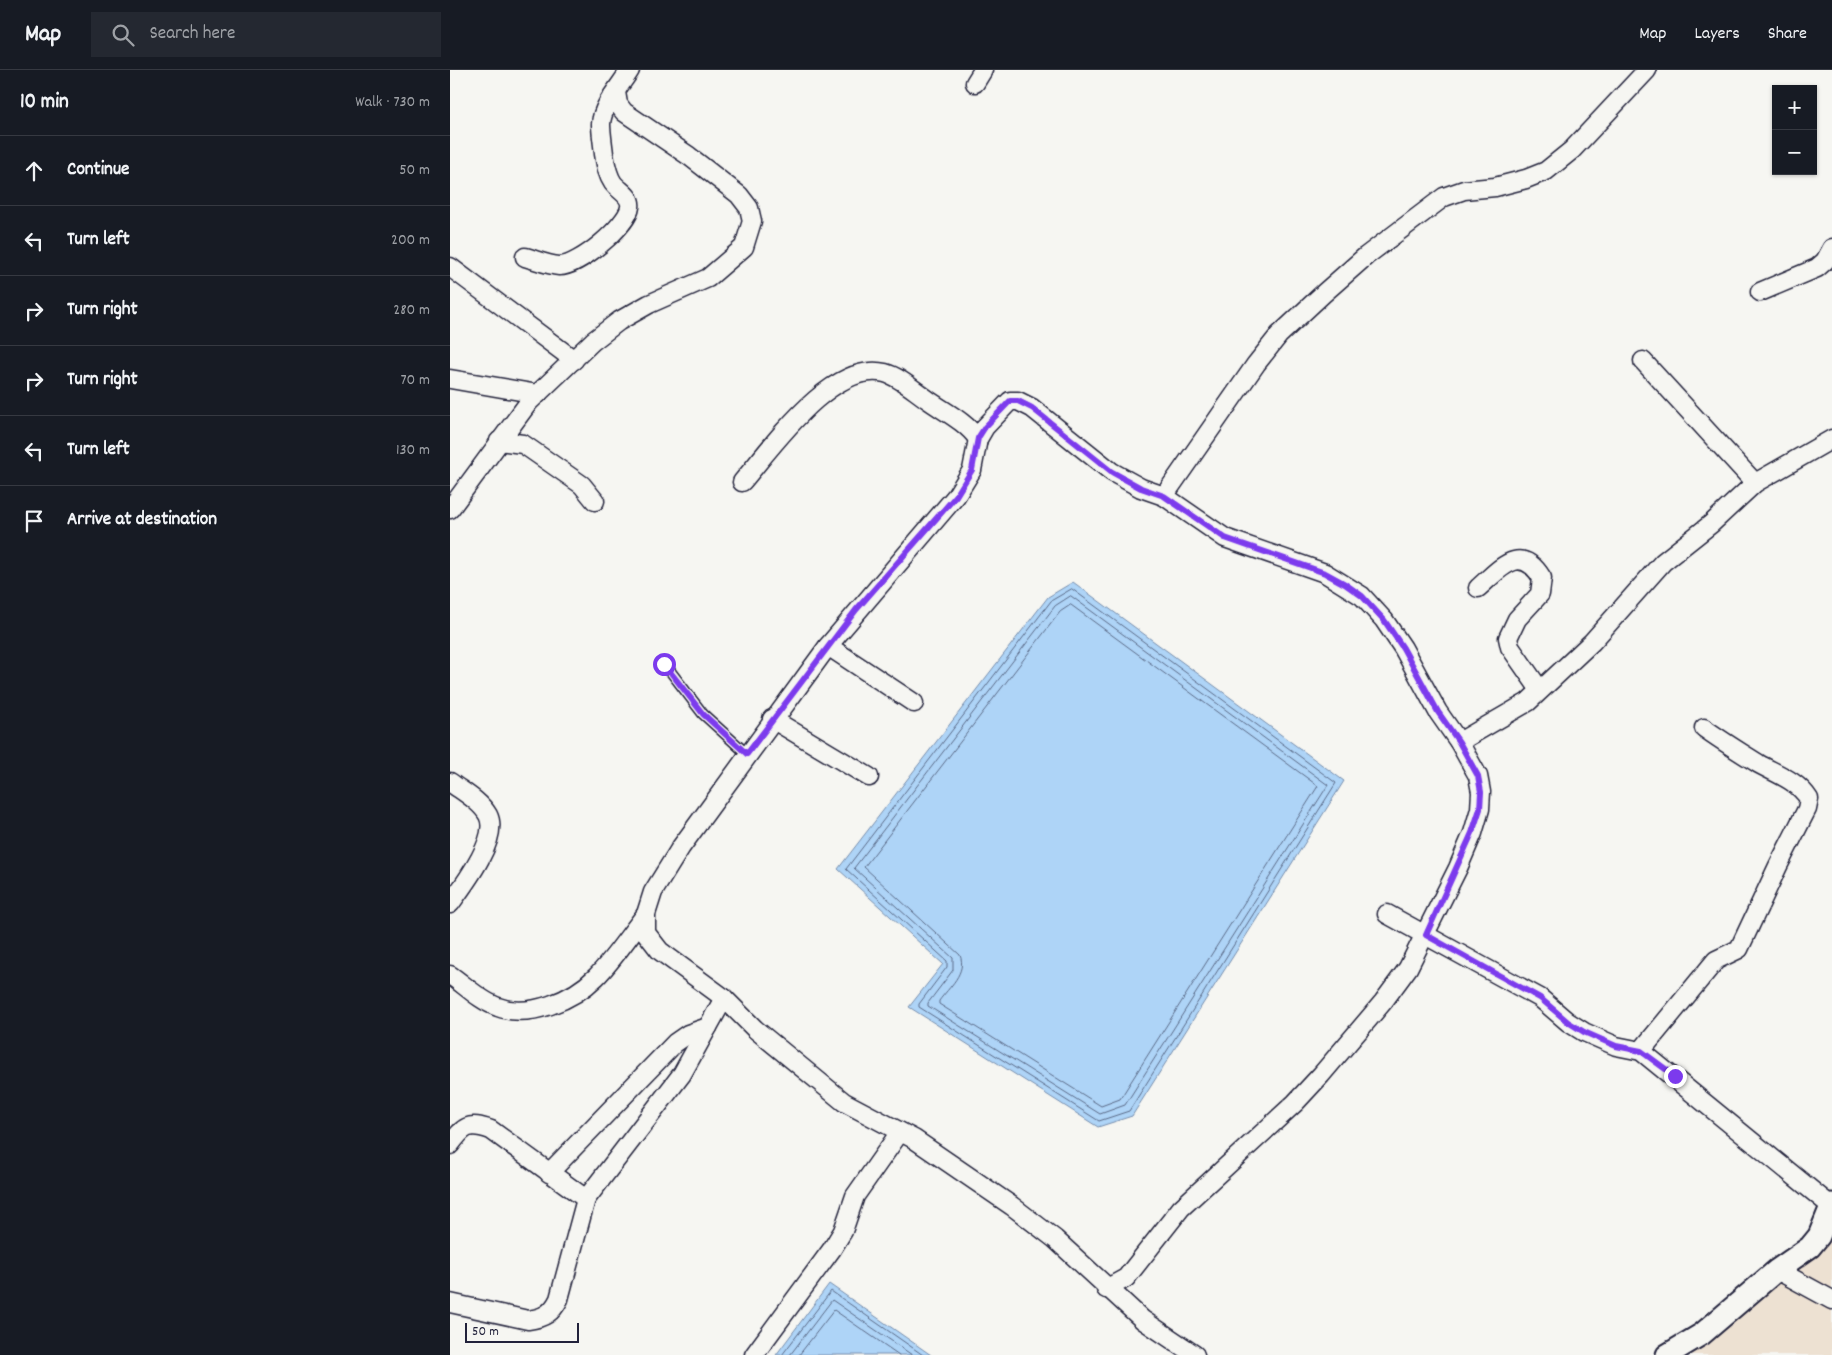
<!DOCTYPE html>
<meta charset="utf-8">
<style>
body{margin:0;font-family:Dekko,sans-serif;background:#242831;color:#f1f3f6}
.controls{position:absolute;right:15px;top:15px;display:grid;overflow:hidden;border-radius:0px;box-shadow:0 1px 4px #0004}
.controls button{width:45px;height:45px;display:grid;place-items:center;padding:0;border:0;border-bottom:1px solid #363941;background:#171b24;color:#f1f3f6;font:25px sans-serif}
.scale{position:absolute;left:15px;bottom:12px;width:114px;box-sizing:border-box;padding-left:5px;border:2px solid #22223b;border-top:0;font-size:14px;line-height:18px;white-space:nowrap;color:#22223b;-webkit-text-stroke:4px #f6f6f2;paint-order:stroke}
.stop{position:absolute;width:15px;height:15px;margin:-11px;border:4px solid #7c3aed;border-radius:50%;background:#fff}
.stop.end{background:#7c3aed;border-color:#fff;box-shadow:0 1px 5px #0008}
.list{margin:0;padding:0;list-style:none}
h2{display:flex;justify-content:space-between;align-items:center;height:65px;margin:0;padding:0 20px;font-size:21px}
h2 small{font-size:16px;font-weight:400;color:#9ea1a6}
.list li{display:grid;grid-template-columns:32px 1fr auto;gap:15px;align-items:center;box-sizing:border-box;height:70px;padding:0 20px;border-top:1px solid #363941}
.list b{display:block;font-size:19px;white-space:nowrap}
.list em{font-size:16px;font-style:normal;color:#9ea1a6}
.icon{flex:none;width:28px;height:28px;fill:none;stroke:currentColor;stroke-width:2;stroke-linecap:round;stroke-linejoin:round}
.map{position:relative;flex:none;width:1382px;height:1285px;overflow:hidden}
header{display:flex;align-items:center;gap:30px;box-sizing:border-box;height:70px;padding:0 25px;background:#171b24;border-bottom:1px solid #363941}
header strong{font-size:24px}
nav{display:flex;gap:28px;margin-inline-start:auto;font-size:18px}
.search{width:350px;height:45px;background:#242831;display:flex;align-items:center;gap:12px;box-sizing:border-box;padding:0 18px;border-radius:0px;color:#9ea1a6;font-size:19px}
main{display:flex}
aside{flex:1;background:#171b24}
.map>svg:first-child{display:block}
</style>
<header>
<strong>Map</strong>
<div class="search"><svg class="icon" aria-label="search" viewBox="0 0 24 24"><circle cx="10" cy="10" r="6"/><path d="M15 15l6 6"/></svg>Search here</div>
<nav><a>Map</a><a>Layers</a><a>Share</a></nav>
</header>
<main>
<aside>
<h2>10 min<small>Walk · 730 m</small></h2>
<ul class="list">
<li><svg class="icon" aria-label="ahead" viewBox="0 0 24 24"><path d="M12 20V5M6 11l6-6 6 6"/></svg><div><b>Continue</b></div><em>50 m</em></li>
<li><svg class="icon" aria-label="left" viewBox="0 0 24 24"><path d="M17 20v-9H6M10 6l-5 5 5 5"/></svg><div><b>Turn left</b></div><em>200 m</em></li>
<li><svg class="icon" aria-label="right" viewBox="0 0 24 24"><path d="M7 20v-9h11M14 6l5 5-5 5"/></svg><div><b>Turn right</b></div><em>280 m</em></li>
<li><svg class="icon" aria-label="right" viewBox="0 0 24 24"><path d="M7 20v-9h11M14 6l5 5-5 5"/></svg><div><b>Turn right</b></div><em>70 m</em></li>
<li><svg class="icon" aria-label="left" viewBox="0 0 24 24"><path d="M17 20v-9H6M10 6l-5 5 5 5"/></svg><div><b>Turn left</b></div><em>130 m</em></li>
<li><svg class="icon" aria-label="arrive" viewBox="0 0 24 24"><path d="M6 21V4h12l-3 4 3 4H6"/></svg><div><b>Arrive at destination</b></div></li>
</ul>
</aside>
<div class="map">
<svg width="1382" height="1285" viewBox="0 0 1382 1285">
<rect width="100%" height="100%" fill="#f6f6f2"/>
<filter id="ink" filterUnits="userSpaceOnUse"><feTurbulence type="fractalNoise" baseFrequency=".02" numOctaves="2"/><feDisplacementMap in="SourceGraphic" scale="10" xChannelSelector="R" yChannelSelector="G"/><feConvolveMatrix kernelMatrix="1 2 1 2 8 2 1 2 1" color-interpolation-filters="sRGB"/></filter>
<g filter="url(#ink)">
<!-- built -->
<polygon fill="#ede1d2" points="1382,1157 1382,1285 1231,1285"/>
<!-- water -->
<g fill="#aed4f7" stroke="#768dac">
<polygon points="623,512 894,711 682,1046 648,1057 459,937 493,894 388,799 598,527"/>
<polygon points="379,1214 481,1285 326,1285"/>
</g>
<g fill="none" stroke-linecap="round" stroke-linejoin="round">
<!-- shore -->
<g stroke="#5a6986" stroke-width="1">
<polygon points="622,519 886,713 679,1041 649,1051 469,937 469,934 497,897 497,891 396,799 601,531"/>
<polygon points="621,526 878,715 675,1035 650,1044 478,936 478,933 503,900 503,888 404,798 605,536"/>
<path d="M621,535L868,716L670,1029L651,1036L489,934V931C499,917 517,903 510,885L414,797L610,542Z"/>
<polyline points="332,1285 381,1221 473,1285"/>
<polyline points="340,1285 382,1230 462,1285"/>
<polyline points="349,1285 384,1240 449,1285"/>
</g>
<defs>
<polyline id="service" points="214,593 253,644 297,684"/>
<g id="minor">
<polyline points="525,13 533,0"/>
<path d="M75,187C86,190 98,195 109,196C128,197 178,155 180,137C182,126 169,121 163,113C157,104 156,95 154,84C153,74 151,63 151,54C152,35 171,15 180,0"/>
<polyline points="0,197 124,290"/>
<polyline points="1310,222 1367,198 1375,191 1382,178"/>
<polyline points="1193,291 1305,413"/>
<polyline points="0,309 88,324"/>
<polyline points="49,371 73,374 132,415 145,431"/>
<path d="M292,412C322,377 382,290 435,303C450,307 465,321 477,329C495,342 515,351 528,369"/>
<polyline points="714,426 806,294 829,265 874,223 916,186 994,127 1014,120 1045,117 1076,109 1096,101 1122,80 1197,0"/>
<polyline points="0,439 79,332 143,271 169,251 199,234 258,208 294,177 302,151 299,138 289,125 239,86 174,42 168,34 166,22"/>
<path d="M1028,518C1050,499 1070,472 1092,508L1090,524L1067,549L1058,568L1060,577L1090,620"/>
<polyline points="378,576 464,633"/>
<polyline points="322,649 419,707"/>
<path d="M0,712C13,722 30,731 38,745C50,768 14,815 0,834"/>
<polyline points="937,844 1090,928 1118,952 1134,962 1166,976 1191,981 1381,1136"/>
<path d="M0,905C15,915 30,931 48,937C79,949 123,930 146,907C164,889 180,864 196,844"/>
<path d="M1191,981L1266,890L1289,879L1328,796L1357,739L1359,729C1348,711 1327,704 1309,694C1290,682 1272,671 1254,658"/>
<path d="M0,1075C14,1056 18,1052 41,1060L136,1129"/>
<polyline points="99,1103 225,973 238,964 258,957"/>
<polyline points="1327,1200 1382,1230"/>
<polyline points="656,1219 676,1208 731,1138 845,1033 871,1005 933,932 958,898 1008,798 1023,763 1030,739 1031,722 1028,706 1009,672"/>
<path d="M0,1233L78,1250C94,1248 102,1243 109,1229L136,1129L232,1004L274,928"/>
<polyline points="304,1285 382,1179 393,1161 405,1126 450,1062"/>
<polyline points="745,1285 693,1250 605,1169 562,1136 464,1069 394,1032 305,959 274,928 210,881 196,863 196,844 203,822 231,777 378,576 506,426 522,400 528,369 535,357 560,331 568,331 582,338 662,402 691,418 714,426 775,468 875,503 912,526 934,550 953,578 988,642 1009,672 1078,632 1142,572 1213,492 1261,454 1305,413 1382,369"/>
</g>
<polyline id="tertiary" points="1217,1285 1252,1264 1327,1200 1360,1177 1369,1166 1382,1134"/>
</defs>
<!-- service casing -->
<use href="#service" stroke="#22223b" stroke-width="12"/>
<!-- minor casing -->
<use href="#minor" stroke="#22223b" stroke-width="21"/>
<!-- tertiary casing -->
<use href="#tertiary" stroke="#22223b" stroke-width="25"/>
<!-- service -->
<use href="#service" stroke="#f6f6f2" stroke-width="9"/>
<!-- minor -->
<use href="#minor" stroke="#f6f6f2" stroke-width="18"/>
<!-- tertiary -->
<use href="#tertiary" stroke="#f6f6f2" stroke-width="21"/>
</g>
</g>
<g fill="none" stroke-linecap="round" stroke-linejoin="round" filter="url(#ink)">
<!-- route -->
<polyline stroke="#7c3aed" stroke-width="6" points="214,594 253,644 297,684 406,540 506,426 522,400 528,368 535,357 560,331 568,331 582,338 662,402 691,418 714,426 775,468 875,503 895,514 912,526 934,550 953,578 988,642 1009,672 1028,706 1031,722 1030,739 1022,763 976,865 1090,928 1118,952 1134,962 1166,976 1191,981 1225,1006"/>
</g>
</svg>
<div class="controls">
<button>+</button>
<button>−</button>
</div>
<div class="scale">50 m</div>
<div class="stop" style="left:214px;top:594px"></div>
<div class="stop end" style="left:1225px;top:1006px"></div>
</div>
</main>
